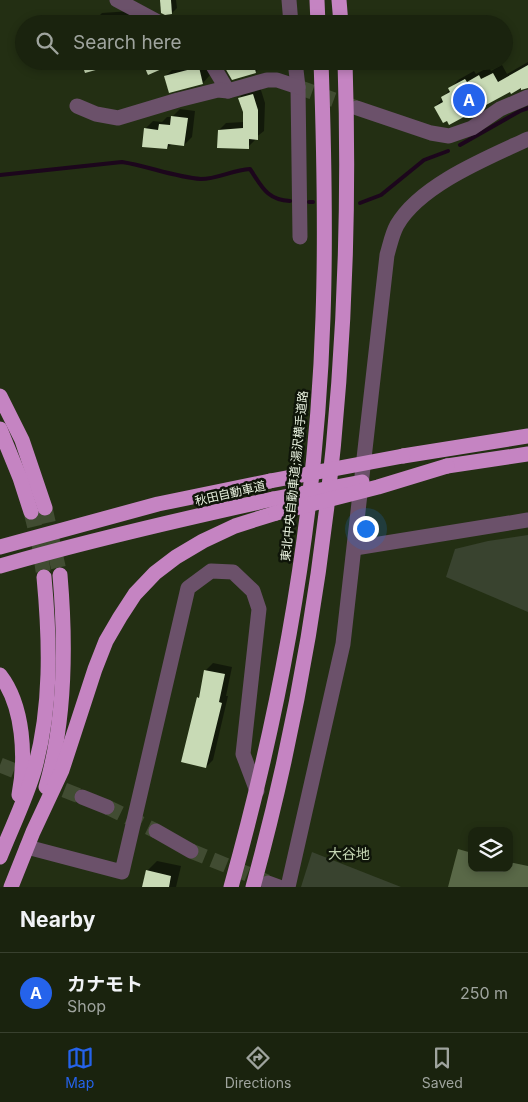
<!DOCTYPE html>
<meta charset="utf-8">
<style>
body{margin:0;font-family:Inter,"Noto Sans JP",sans-serif;background:#232b17;color:#f1f3f6}
.controls{position:absolute;right:15px;bottom:15px;display:grid;overflow:hidden;border-radius:10px;box-shadow:0 2px 8px #0003}
.controls button{width:45px;height:45px;display:grid;place-items:center;padding:0;border:0;border-bottom:1px solid #38402e;background:#1a230e;color:#f1f3f6;font:25px sans-serif}
.you{position:absolute;left:365px;top:528px;width:18px;height:18px;margin:-12px;border:4px solid #fff;border-radius:50%;background:#1a73e8;box-shadow:0 0 0 8px #1a73e833}
.badge{display:grid;place-items:center;width:32px;height:32px;border-radius:50%;background:#2563eb;color:#fff;font-size:16px;font-weight:700}
.pin{position:absolute;translate:-50% -50%;border:2px solid #fff;box-shadow:0 1px 5px #0006}
.list{margin:0;padding:0;list-style:none}
h2{display:flex;justify-content:space-between;align-items:center;height:65px;margin:0;padding:0 20px;font-size:21px}
h2 small{font-size:16px;font-weight:400;color:#9fa49e}
.list li{display:grid;grid-template-columns:32px 1fr auto;gap:15px;align-items:center;box-sizing:border-box;height:80px;padding:0 20px;border-top:1px solid #38402e}
.list b{display:block;font-size:19px;white-space:nowrap}
.list p{margin:0;font-size:16px;white-space:nowrap;color:#9fa49e}
.list em{font-size:16px;font-style:normal;color:#9fa49e}
.icon{flex:none;width:28px;height:28px;fill:none;stroke:currentColor;stroke-width:2;stroke-linecap:round;stroke-linejoin:round}
.map{position:relative;flex:none;width:528px;height:887px;overflow:hidden}
.search{position:absolute;background:#1a230e;box-shadow:0 2px 8px #0003;left:15px;right:15px;top:15px;height:55px;display:flex;align-items:center;gap:12px;box-sizing:border-box;padding:0 18px;border-radius:28px;color:#9fa49e;font-size:19px}
.sheet{height:145px;background:#1a230e}
nav{display:flex;justify-content:space-around;align-items:center;box-sizing:border-box;height:70px;border-top:1px solid #38402e;background:#1a230e;font-size:14px;color:#9fa49e}
nav a{display:grid;justify-items:center;gap:2px}
nav .on{color:#2563eb}
.map>svg:first-child{display:block}
</style>
<div class="map">
<svg width="528" height="887" viewBox="0 0 528 887">
<rect width="100%" height="100%" fill="#232f13"/>
<!-- green -->
<g fill="#39432f">
<polygon points="528,535 528,612 446,577 455,549 488,541"/>
<polygon points="312,852 401,887 301,887"/>
</g>
<!-- forest -->
<polygon fill="#596847" points="458,849 472,853 472,868 509,868 509,862 528,866 528,887 448,887"/>
<!-- shadow -->
<g fill="#0007">
<polygon points="161,0 176,0 177,8 172,13"/>
<polygon points="131,11 132,24 96,24 96,19 102,13"/>
<polygon points="257,19 264,21 263,24 244,24 248,20 255,21"/>
<polygon points="204,61 210,75 203,83 166,76 173,69"/>
<polygon points="222,61 258,61 260,68 255,72 233,79"/>
<polygon points="528,62 528,87 435,107 458,80 474,71 476,74 489,67 491,71 502,65 507,74"/>
<polygon points="260,87 265,103 264,131 255,138 255,140 248,147 219,130 226,123 244,122 244,112 239,98 246,91"/>
<polygon points="180,109 195,111 192,137 184,145 172,144 167,148 145,129 153,121 162,122 167,117 172,117"/>
<polygon points="213,663 232,667 226,696 228,696 213,760 206,767 198,698 200,695 206,670"/>
<polygon points="157,861 181,866 176,887 143,887 147,871"/>
</g>
<g fill="none" stroke-linecap="round" stroke-linejoin="round">
<!-- stream -->
<g stroke="#1c061c" stroke-width="4">
<polyline points="460,145 520,111 528,108"/>
<path d="M0,175L122,162C148,166 174,177 201,179C217,179 233,170 250,169C261,185 266,200 290,201"/>
<polyline points="309,202 313,202"/>
<polyline points="360,203 381,195 424,160 448,151"/>
</g>
</g>
<!-- building -->
<g fill="#c8dab5">
<polygon points="160,0 171,0 172,14 165,15 161,13"/>
<polygon points="81,61 116,61 117,64 85,73"/>
<polygon points="142,61 180,61 148,75"/>
<polygon points="221,61 229,61 232,67 244,64 245,68 254,65 256,73 232,80"/>
<polygon points="528,65 528,88 521,90 521,88 511,94 510,92 449,125 447,121 443,123 434,107 443,102 441,97 450,92 448,88 465,79 467,82 479,75 481,79 493,73 498,82"/>
<polygon points="199,67 203,84 169,93 164,76"/>
<polygon points="253,94 258,110 258,140 249,139 249,149 217,148 218,130 243,128 243,112 238,98"/>
<polygon points="171,116 188,118 184,146 168,144 167,149 142,147 144,128 158,130 159,124 170,125"/>
<polygon points="204,670 225,674 219,702 222,703 206,768 181,762 197,697 199,698"/>
<polygon points="146,870 171,876 169,887 142,887"/>
</g>
<g fill="none" stroke-linecap="round" stroke-linejoin="round">
<!-- minor-tunnel -->
<g stroke="#414c32" stroke-width="15" stroke-dasharray="15 8" stroke-linecap="butt">
<polyline points="298,87 357,108"/>
<polyline points="0,765 82,797"/>
<polyline points="107,807 156,831"/>
<polyline points="191,851 267,882"/>
</g>
<!-- highway-tunnel -->
<g stroke="#414c32" stroke-width="15" stroke-dasharray="15 8" stroke-linecap="butt">
<polyline points="45,508 60,575"/>
<polyline points="31,512 39,544 44,577"/>
</g>
<!-- minor -->
<g stroke="#6b516a" stroke-width="15">
<polyline points="117,0 162,24"/>
<polyline points="289,0 291,24"/>
<polyline points="210,61 228,91"/>
<polyline points="295,61 298,87 300,237"/>
<polyline points="77,106 96,114 118,118 178,100 218,90 228,91 267,80 277,80 298,87"/>
<polyline points="357,108 431,133 449,136 472,128 500,109 528,97"/>
<polyline points="355,548 528,520"/>
<polyline points="82,797 107,807"/>
<polyline points="156,831 191,851"/>
<polyline points="27,847 122,872 188,588 211,571 233,572 253,591 259,609 243,754 257,791"/>
<polyline points="268,883 279,887"/>
<path d="M288,887L343,644L387,255C390,245 392,234 397,225C420,185 487,158 528,139"/>
</g>
<!-- highway -->
<g stroke="#c584c2" stroke-width="15">
<polyline points="317,0 318,24"/>
<polyline points="339,0 341,24"/>
<polyline points="0,396 22,440 45,508"/>
<polyline points="0,429 20,478 31,512"/>
<polyline points="403,456 528,436"/>
<polyline points="447,466 528,454"/>
<polyline points="0,547 158,504 270,481"/>
<path d="M0,566C90,540 182,519 273,499"/>
<path d="M0,675C24,706 26,758 19,795"/>
<path d="M46,787C66,719 66,645 60,575"/>
<path d="M0,857C11,829 25,801 34,771C52,708 50,641 44,577"/>
<polyline points="11,887 33,832 62,770 95,669 106,641 120,617 135,594 155,573 176,557 203,541 235,526 276,513"/>
<path d="M231,887C283,701 317,510 323,317C326,232 324,147 321,61"/>
<path d="M253,887C327,618 354,340 345,61"/>
</g>
<!-- highway-bridge -->
<g stroke="#c584c2" stroke-width="15">
<polyline points="270,481 403,456"/>
<polyline points="273,499 362,482"/>
<polyline points="276,513 378,487 447,466"/>
</g>
</g>
<g text-anchor="middle" dominant-baseline="central" stroke-width="5" stroke-linejoin="round" paint-order="stroke">
<!-- street labels -->
<g font-size="12" fill="#eaf3e1" stroke="#0f1509">
<text transform="translate(294 476) rotate(-84)">東北中央自動車道;湯沢横手道路</text>
<text transform="translate(230 493) rotate(-13)">秋田自動車道</text>
</g>
<!-- neighbourhood labels -->
<g font-size="14" fill="#c5d6b4" stroke="#0f1509">
<text x="349" y="853">大谷地</text>
</g>
</g>
</svg>
<div class="controls">
<button><svg class="icon" aria-label="layers" viewBox="0 0 24 24"><path d="M12 4l9 5-9 5-9-5zM3 14l9 5 9-5"/></svg></button>
</div>
<div class="you"></div>
<div class="pin badge" style="left:469px;top:100px">A</div>
<div class="search"><svg class="icon" aria-label="search" viewBox="0 0 24 24"><circle cx="10" cy="10" r="6"/><path d="M15 15l6 6"/></svg>Search here</div>
</div>
<section class="sheet">
<h2>Nearby<small></small></h2>
<ul class="list">
<li><span class="badge">A</span><div><b>カナモト</b><p>Shop</p></div><em>250 m</em></li>
</ul>
</section>
<nav>
<a class="on"><svg class="icon" aria-label="map" viewBox="0 0 24 24"><path d="M3 6l6-2 6 2 6-2v14l-6 2-6-2-6 2zM9 4v14M15 6v14"/></svg>Map</a>
<a><svg class="icon" aria-label="directions" viewBox="0 0 24 24"><path d="M12 3l9 9-9 9-9-9zM9 14v-3h6M13 9l2 2-2 2"/></svg>Directions</a>
<a><svg class="icon" aria-label="saved" viewBox="0 0 24 24"><path d="M7 4h10v16l-5-4-5 4z"/></svg>Saved</a>
</nav>
